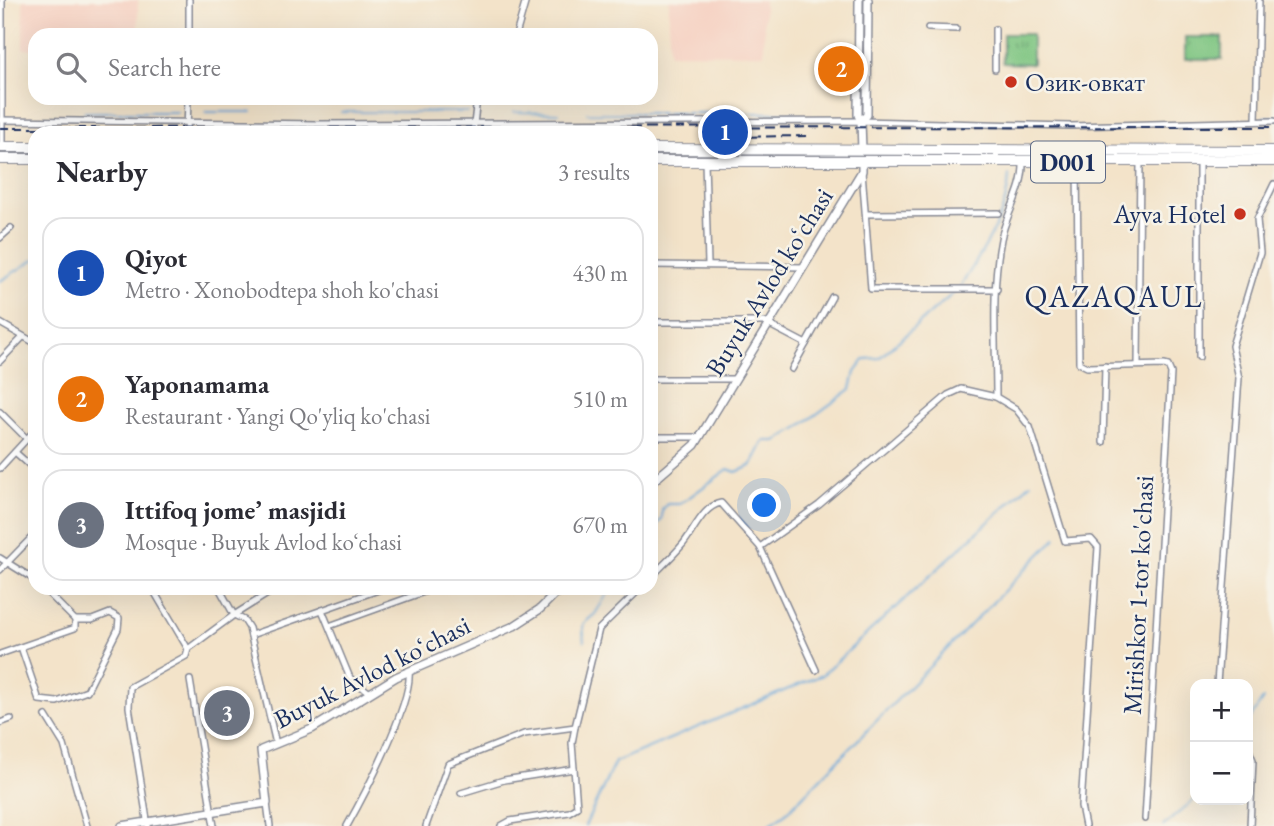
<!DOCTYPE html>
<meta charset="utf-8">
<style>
body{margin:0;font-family:"EB Garamond",serif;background:#f2f2f3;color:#2b2b33}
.controls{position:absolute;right:21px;bottom:21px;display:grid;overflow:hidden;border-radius:14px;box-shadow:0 7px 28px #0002}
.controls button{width:63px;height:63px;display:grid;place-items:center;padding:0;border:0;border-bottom:2px solid #e1e1e2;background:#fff;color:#2b2b33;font:35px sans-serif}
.you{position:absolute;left:765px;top:506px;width:24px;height:24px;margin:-18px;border:5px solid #fff;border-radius:50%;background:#1a73e8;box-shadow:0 0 0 10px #1a73e833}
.badge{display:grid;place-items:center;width:46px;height:46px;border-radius:50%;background:#c8321e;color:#fff;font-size:23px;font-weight:700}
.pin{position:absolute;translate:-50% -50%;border:4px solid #fff;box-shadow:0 2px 7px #0006}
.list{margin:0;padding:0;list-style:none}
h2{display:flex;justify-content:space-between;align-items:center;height:91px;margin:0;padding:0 28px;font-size:30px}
h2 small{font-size:23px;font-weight:400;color:#7c7c81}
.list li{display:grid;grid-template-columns:46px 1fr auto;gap:21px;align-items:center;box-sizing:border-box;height:112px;margin:0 14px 14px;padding:0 14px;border:2px solid #e1e1e2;border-radius:21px}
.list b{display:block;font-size:26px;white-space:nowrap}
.list p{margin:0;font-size:23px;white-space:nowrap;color:#7c7c81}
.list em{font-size:23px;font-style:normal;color:#7c7c81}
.icon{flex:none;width:38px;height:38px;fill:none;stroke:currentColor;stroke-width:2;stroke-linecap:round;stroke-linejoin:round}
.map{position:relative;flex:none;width:1274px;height:826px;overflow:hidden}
.search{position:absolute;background:#fff;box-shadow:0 7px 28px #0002;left:28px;top:28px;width:630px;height:77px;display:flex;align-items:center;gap:18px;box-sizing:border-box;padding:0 24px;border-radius:21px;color:#7c7c81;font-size:26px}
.panel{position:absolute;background:#fff;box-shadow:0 7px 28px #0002;left:28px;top:126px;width:630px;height:469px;border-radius:21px}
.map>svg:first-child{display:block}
</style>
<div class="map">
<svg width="1274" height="826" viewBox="0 0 1274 826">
<defs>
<pattern id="park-tufts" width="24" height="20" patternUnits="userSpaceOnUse" patternTransform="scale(1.75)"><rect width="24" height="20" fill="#7ec581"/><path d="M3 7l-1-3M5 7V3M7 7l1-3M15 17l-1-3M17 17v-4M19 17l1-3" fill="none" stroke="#66a06d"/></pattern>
</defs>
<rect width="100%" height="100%" fill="#f7f3e8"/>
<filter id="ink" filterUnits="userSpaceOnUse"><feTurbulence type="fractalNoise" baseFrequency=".0143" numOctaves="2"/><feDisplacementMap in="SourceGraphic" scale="14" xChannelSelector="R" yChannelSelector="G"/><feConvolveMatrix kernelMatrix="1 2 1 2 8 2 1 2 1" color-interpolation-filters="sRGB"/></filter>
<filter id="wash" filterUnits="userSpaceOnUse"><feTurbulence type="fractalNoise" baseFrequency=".00686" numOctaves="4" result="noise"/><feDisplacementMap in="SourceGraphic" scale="28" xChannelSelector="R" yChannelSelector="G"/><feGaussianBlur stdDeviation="1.57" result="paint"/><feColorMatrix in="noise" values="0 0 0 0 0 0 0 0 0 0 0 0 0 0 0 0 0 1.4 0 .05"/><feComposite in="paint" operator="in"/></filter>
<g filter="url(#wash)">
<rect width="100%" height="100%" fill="#f3e3c9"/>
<!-- built -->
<g fill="#f6d2c3">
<polygon points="23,0 138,0 138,35 35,35 35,49 23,49"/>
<polygon points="669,0 764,0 764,54 669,53"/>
</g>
<!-- park -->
<g fill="url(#park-tufts)" stroke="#4c7a70" stroke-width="2">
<polygon points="1003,34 1032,34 1032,64 1003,63"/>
<rect x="1185" y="37" width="37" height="22"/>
</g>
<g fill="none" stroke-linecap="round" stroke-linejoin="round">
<!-- stream -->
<g stroke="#66a7da" stroke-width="2">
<polyline points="84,112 178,112"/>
<polyline points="205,112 252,112"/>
<polyline points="341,112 468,112"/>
<polyline points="514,112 559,113"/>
<polyline points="587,113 795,113"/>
<polyline points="1264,117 1274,117"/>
<polyline points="0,281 35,259"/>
<path d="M960,287C981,253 1008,217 1009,175"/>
<polyline points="651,532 662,519 662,510 667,504 680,504 728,469 736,472 751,466 764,441 776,441 799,427 851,389 855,372 865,359 879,358 956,291"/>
<polyline points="584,642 583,624 595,614 611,588"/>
<polyline points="1248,722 1263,699"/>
<polyline points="585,826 615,762 822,675 1031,483"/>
<polyline points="767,826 786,813 1056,538"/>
<polyline points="1163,826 1195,799"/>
</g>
</g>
</g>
<g filter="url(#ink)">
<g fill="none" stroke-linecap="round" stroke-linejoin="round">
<defs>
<g id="street">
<polyline points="928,28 956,29"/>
<polyline points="189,35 189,0"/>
<polyline points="516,35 526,0"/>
<polyline points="995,69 995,29"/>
<polyline points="0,120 318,124 861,121 1070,126 1274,121"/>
<polyline points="1256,121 1259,0"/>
<polyline points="187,133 188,98"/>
<polyline points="473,133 477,98"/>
<polyline points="2,147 2,0"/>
<polyline points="705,161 708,264"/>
<polyline points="1199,161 1199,357"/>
<path d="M1023,162C1024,190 1006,213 1001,239C991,290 996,346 996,397L1016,409L1030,427L1065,541L1091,539L1098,547L1081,806L1085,826"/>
<polyline points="1077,162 1079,363 1087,367 1164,365 1168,366 1171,373 1145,819"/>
<polyline points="862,171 871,289 997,289"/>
<polyline points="866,214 999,213"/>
<polyline points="0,238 11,228"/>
<polyline points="651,265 804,267"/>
<polyline points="651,322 764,322 806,344"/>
<polyline points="0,323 35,343"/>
<polyline points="0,361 23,337"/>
<polyline points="1138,365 1140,161"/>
<polyline points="792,369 832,297"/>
<polyline points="651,379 734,379"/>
<polyline points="0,412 27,439"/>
<polyline points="651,437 699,437"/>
<polyline points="1103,442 1105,366"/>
<polyline points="15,452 35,470"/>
<polyline points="0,468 35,430"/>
<polyline points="760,547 819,505 948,395 961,389 996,397"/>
<polyline points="0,558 35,580"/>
<polyline points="0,570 35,534"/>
<path d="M651,577C662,566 673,556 683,544C694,531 703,506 721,503L760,547L816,670"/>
<polyline points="152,588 188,649"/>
<polyline points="219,588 234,615 244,620 249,628 276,744"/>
<polyline points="322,610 384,588"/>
<polyline points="329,626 435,588"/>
<polyline points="251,635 322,610 350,678 370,693"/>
<polyline points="21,647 39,700 57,702 87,691 118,629 119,618 110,613 92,620 75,620"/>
<polyline points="0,654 75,628 75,620 43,588"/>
<polyline points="190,680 214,826"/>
<polyline points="1217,684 1239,378 1232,346 1260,253 1257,219 1274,184"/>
<polyline points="46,716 64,745 87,826"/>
<polyline points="0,723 11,719"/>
<polyline points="1248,748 1253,760 1250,826"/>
<polyline points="461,793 504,780 574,769"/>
<polyline points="267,803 270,826"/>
<polyline points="148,826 129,707 130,687 186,656 188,649 234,615 277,588"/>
<path d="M347,826C364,796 413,702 409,671"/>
<polyline points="426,826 448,764 524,734 575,727 599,629 641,588"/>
<polyline points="501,826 510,821 569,812 577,807 572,743 575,727"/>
</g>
<g id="secondary">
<polyline points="859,0 858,115 861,121 862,150"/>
<polyline points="861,121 867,115 868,0"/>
<polyline points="651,483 695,445 862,171 862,162"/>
<polyline points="122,826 267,803 261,750 312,729 396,677 514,626 540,609 561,588"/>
</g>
<g id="highway">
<polyline points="0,147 35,147"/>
<polyline points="651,149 1274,151"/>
<polyline points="0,159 35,159"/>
<polyline points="651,161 1274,161"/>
</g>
</defs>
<!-- street casing -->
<use href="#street" stroke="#878994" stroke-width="8"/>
<!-- secondary casing -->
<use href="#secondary" stroke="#878994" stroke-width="10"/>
<!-- highway casing -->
<use href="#highway" stroke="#878994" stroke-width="12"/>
<!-- street -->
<use href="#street" stroke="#fff" stroke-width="5"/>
<!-- secondary -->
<use href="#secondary" stroke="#fff" stroke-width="7"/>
<!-- highway -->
<use href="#highway" stroke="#fff" stroke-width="10"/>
<!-- rail -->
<g stroke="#1b2f5e" stroke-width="2" stroke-dasharray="10 5" stroke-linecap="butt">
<polyline points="0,128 1274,127"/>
<polyline points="721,137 808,136"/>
</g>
</g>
</g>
<!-- markers -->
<g fill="#c8321e" stroke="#f7f3e8" stroke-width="2.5">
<circle cx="1011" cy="82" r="7"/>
<circle cx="1240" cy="214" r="7"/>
</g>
<g text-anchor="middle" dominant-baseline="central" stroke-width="5" stroke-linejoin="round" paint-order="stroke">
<!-- shield labels -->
<rect fill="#f7f3e8" stroke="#5d6a87" stroke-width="2" x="1031" y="141.5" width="74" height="41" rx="5"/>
<g font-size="24" font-weight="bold" fill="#1b2f5e">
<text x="1068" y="162">D001</text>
</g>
<!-- poi labels -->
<g font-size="26" fill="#1b2f5e" stroke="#f7f3e8" text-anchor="start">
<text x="1025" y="82">Озик-овкат</text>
<text x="1226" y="214" text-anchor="end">Ayva Hotel</text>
</g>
<!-- street labels -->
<g font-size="26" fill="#1b2f5e" stroke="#f7f3e8">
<text transform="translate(769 282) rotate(-58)">Buyuk Avlod koʻchasi</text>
<text transform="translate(1138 595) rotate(-87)">Mirishkor 1-tor ko'chasi</text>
<text transform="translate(372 672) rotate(-27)">Buyuk Avlod koʻchasi</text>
</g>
<!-- quarter labels -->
<g font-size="30" letter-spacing="2" fill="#1b2f5e" stroke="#f7f3e8">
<text x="1114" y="296">QAZAQAUL</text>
</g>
</g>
</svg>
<div class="controls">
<button>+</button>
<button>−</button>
</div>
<div class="you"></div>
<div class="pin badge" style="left:725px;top:132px;background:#1a4fb4">1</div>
<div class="pin badge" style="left:841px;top:69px;background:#e8710a">2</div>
<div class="pin badge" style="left:227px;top:713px;background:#6b7280">3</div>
<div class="search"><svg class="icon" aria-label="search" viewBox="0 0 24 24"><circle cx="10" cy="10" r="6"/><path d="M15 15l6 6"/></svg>Search here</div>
<section class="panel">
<h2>Nearby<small>3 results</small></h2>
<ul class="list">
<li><span class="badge" style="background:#1a4fb4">1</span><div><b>Qiyot</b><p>Metro · Xonobodtepa shoh ko'chasi</p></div><em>430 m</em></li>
<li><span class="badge" style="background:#e8710a">2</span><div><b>Yaponamama</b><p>Restaurant · Yangi Qo'yliq ko'chasi</p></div><em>510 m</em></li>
<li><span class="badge" style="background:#6b7280">3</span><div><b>Ittifoq jome’ masjidi</b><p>Mosque · Buyuk Avlod koʻchasi</p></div><em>670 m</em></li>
</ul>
</section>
</div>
